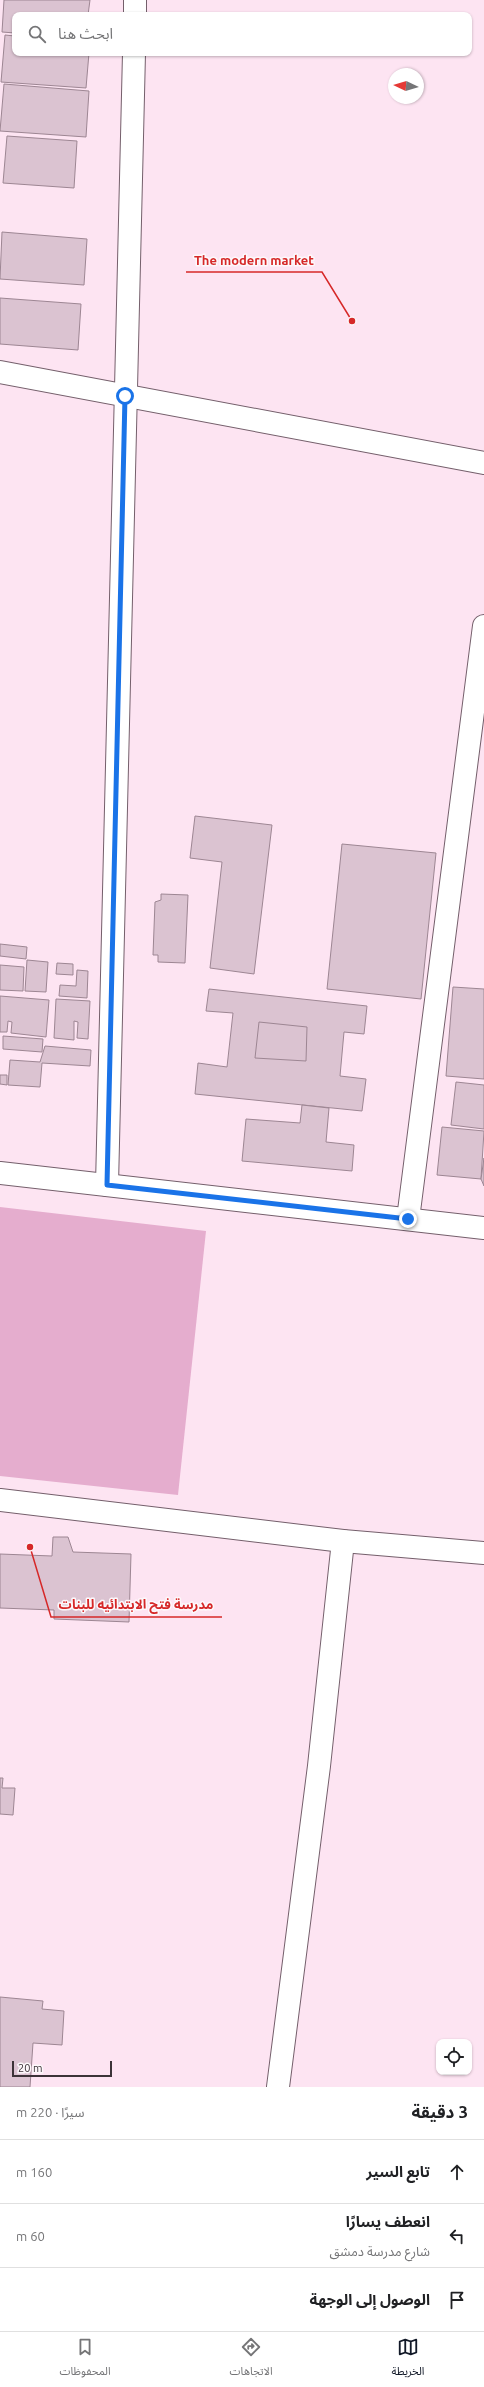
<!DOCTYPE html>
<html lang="ar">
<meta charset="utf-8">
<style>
body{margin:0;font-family:Ubuntu,"Noto Sans Arabic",sans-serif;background:#f6f6f6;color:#202124;direction:rtl}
.controls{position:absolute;right:12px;bottom:12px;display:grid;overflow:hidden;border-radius:8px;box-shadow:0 1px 3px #0004}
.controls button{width:36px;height:36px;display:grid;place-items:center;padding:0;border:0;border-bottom:1px solid #e0e0e0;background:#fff;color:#202124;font:20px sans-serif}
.compass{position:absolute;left:388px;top:68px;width:36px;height:36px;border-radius:50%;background:#fff;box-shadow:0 1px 3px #0004;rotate:274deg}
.scale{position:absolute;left:12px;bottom:10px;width:100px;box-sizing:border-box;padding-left:4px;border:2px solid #3c3338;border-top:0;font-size:11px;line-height:14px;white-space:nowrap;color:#3c3338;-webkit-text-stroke:3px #fdf8fb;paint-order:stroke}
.stop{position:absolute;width:12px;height:12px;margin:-9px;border:3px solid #1a73e8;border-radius:50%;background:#fff}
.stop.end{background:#1a73e8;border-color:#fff;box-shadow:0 1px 4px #0008}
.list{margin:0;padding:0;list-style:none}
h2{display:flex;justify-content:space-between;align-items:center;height:52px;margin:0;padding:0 16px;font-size:17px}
h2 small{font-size:13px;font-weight:400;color:#757577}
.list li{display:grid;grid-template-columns:26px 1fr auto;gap:12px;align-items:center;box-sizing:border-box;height:64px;padding:0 16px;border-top:1px solid #e0e0e0}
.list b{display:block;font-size:15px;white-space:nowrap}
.list p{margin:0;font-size:13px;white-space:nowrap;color:#757577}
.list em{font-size:13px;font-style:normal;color:#757577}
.icon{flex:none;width:22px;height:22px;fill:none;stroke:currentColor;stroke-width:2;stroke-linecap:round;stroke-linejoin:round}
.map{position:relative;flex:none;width:484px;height:2087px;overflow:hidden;direction:ltr}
.search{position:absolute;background:#fff;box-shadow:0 1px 3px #0004;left:12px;right:12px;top:12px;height:44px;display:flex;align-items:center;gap:10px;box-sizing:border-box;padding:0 14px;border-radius:8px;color:#757577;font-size:15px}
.sheet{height:244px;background:#fff}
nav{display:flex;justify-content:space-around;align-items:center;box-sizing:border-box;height:56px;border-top:1px solid #e0e0e0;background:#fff;font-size:11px;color:#757577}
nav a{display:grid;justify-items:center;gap:2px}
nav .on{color:#111827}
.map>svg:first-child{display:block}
</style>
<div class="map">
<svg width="484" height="2087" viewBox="0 0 484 2087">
<rect width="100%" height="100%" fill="#fde4f2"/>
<!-- green -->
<polygon fill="#e5adce" points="0,1207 206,1231 178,1495 0,1476"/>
<!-- building -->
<g fill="#dbc3d1" stroke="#9d8693">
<polygon points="4,0 90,0 88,15 15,15 15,33 2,32"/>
<polygon points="5,35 15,36 15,53 89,53 86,88 1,82"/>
<polygon points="4,84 89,91 86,137 0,131"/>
<polygon points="7,136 77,141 74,188 3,183"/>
<polygon points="2,232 87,239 84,285 0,279"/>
<polygon points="0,298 81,304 78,350 0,344"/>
<polygon points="195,816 272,825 254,974 210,968 222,862 190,858"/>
<polygon points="342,844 436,853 421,999 327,989"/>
<polygon points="161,894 188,895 185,963 158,962 158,955 153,955 155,902 161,900"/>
<polygon points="0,944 27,947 26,959 0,956"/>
<polygon points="27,960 48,962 46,992 25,991"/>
<polygon points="57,963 73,964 73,975 56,974"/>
<polygon points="0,965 24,967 23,991 0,990"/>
<polygon points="77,970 88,971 87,998 59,996 60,985 76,986"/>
<polygon points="453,987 484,989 484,1079 446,1076"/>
<polygon points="209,989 367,1006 364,1034 344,1032 340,1076 366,1079 362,1111 195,1094 198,1063 227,1067 233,1013 206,1011"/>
<polygon points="0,996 49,1000 46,1037 11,1033 12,1022 8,1021 7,1032 0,1032"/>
<polygon points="56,999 90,1001 88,1039 77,1038 78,1022 74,1021 74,1040 54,1038"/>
<polygon points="259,1022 307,1027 306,1061 255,1058"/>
<polygon points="3,1036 43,1039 42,1052 3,1049"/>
<polygon points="45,1046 91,1050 90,1066 42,1063 40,1087 8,1085 10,1060 40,1062"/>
<polygon points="0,1075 7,1075 7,1085 0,1084"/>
<polygon points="456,1082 484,1085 484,1129 451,1125"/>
<polygon points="302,1105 329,1108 326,1142 354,1145 352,1171 242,1161 246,1119 300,1123"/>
<polygon points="442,1127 484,1131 481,1179 437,1175"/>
<polygon points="484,1158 484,1186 481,1179"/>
<polygon points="53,1537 68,1537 73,1552 131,1554 129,1622 54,1619 54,1610 0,1608 0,1554 52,1556"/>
<polygon points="0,1778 3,1778 2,1788 15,1788 13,1815 0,1814"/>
<polygon points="0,1997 43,2001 42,2009 64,2011 62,2045 33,2043 30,2087 0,2087"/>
</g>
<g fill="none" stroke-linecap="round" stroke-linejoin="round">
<defs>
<g id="minor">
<polyline points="135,15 135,0"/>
<polyline points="0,372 484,463"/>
<polyline points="0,1173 484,1228"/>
<polyline points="107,1185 134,53"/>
<polyline points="408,1219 484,626"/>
<polyline points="0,1500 343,1541 484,1553"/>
<polyline points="278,2087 319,1766 343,1541"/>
</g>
</defs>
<!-- minor casing -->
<use href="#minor" stroke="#745f6b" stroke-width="24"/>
<!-- minor -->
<use href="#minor" stroke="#fff" stroke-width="22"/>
</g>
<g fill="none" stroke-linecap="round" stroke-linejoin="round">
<!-- route -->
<polyline stroke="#1a73e8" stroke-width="5" points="125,396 107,1185 408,1219"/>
</g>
<!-- callouts -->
<path fill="none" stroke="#d62828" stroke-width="1.5" d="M352 321L322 272H186M30 1547L51 1617H222"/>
<g fill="#d62828" stroke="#fdf8fb" stroke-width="1.5">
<circle cx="352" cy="321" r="4"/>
<circle cx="30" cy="1547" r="4"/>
</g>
<g font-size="13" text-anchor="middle" font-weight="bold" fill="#d62828" stroke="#fdf8fb" stroke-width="3" stroke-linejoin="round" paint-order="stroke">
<text x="254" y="265">The modern market</text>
<text x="136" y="1609">مدرسة فتح الابتدائيه للبنات</text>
</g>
</svg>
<div class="controls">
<button><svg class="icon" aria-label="locate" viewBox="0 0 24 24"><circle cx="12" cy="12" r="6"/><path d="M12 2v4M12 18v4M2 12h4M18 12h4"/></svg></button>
</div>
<svg class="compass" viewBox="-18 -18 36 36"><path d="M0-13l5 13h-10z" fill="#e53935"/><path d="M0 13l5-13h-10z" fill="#757577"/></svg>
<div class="scale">20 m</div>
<div class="stop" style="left:125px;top:396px"></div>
<div class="stop end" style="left:408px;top:1219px"></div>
<div class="search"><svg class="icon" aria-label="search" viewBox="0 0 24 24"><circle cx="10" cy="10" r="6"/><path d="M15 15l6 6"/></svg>ابحث هنا</div>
</div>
<section class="sheet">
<h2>3 دقيقة<small>سيرًا · 220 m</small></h2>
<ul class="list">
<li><svg class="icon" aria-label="ahead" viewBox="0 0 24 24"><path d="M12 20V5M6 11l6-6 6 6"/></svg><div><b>تابع السير</b></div><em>160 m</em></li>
<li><svg class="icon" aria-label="left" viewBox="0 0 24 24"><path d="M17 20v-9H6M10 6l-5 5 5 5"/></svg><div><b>انعطف يسارًا</b><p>شارع مدرسة دمشق</p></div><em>60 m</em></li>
<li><svg class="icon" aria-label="arrive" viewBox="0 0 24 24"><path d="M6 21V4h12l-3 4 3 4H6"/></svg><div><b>الوصول إلى الوجهة</b></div></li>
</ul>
</section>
<nav>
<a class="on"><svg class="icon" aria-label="map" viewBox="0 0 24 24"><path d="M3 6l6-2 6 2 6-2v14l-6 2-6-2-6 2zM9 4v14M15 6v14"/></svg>الخريطة</a>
<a><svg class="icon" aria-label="directions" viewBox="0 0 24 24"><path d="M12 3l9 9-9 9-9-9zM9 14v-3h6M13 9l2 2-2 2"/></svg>الاتجاهات</a>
<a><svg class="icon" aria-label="saved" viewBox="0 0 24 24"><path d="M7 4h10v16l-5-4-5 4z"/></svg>المحفوظات</a>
</nav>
